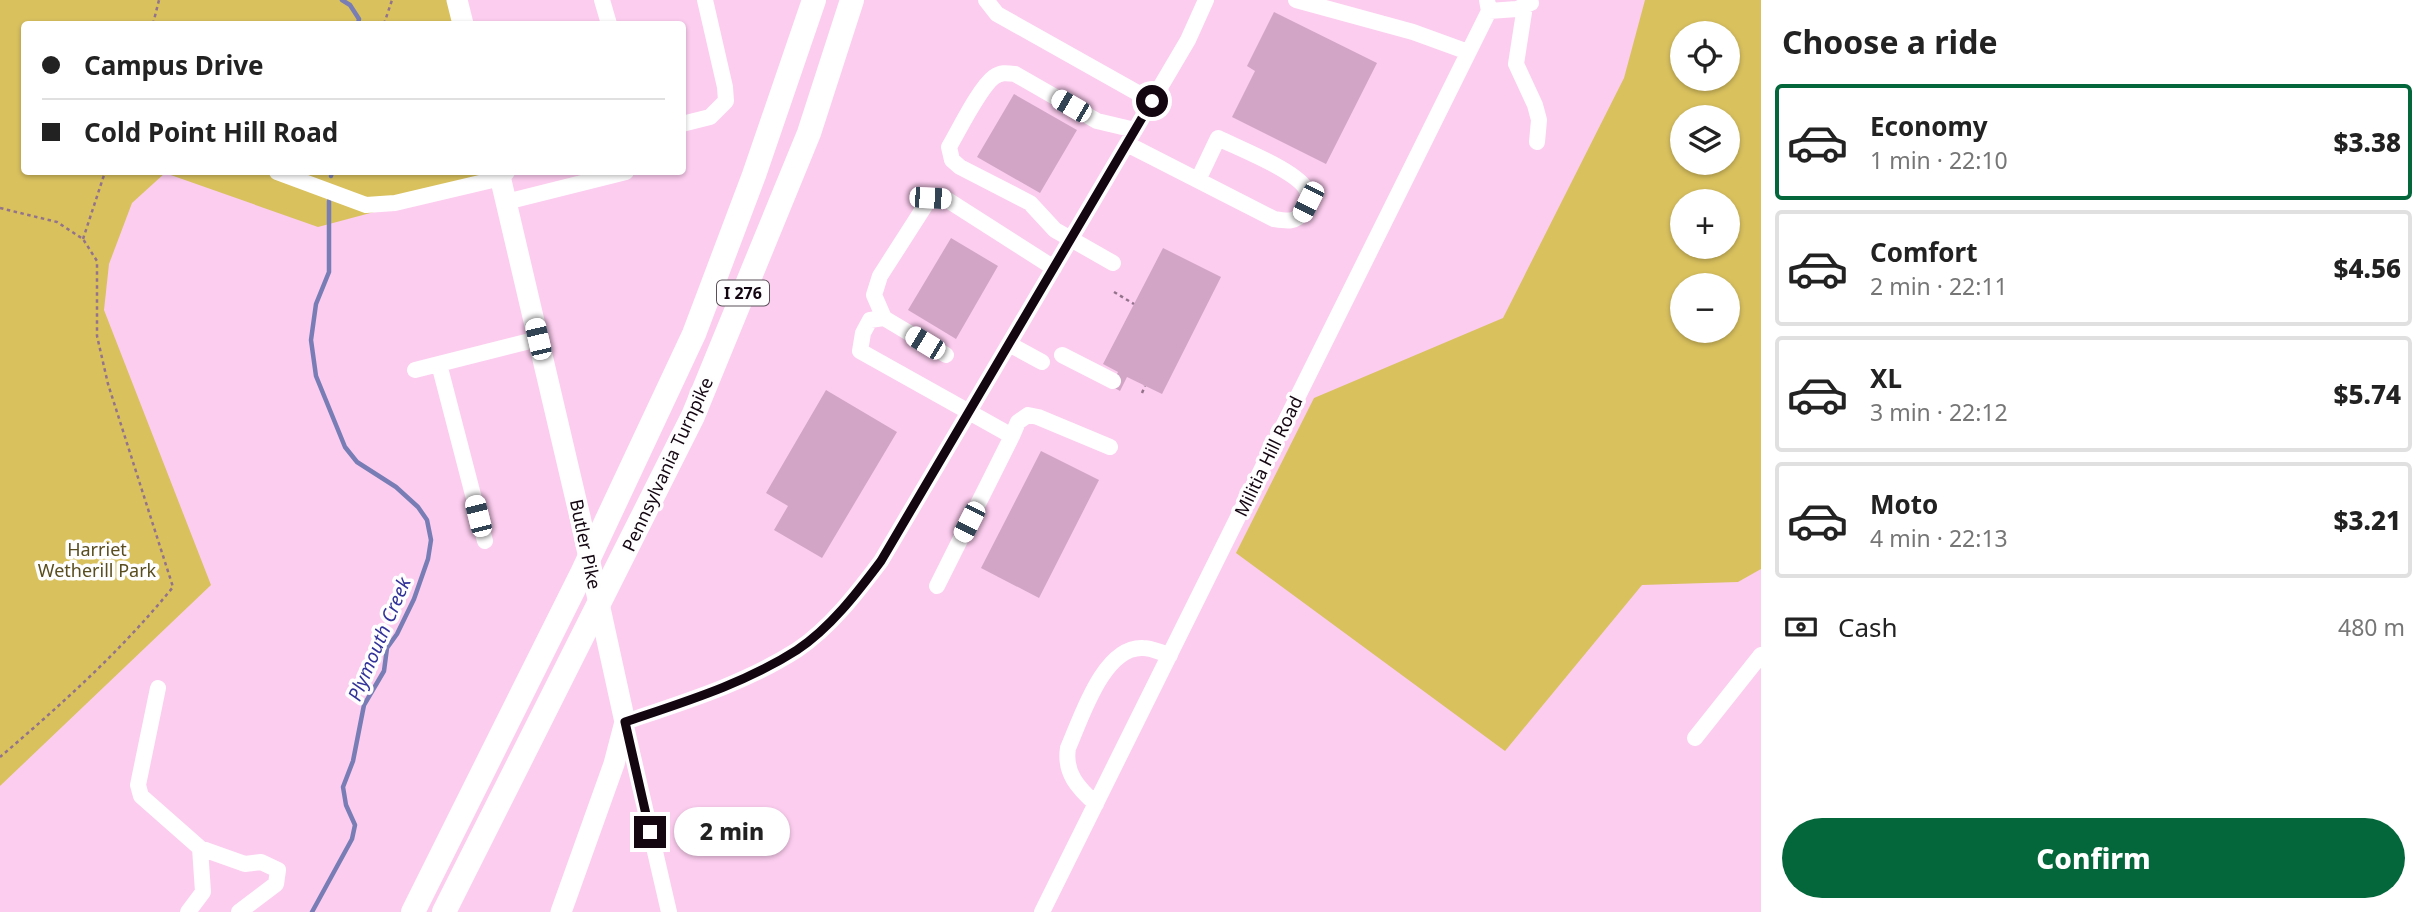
<!DOCTYPE html>
<meta charset="utf-8">
<style>
:root{--surface:#fff;--page:#f6f6f6;--text:#222;--muted:#767676;--line:#e0e0e0;--accent:#04673b}
body{margin:0;font-family:"Noto Sans",sans-serif;background:var(--page);color:var(--text);height:100vh;display:flex;flex-direction:column;font-size:26px;white-space:nowrap}
*{box-sizing:border-box;margin:0}
p{font-size:23px;color:var(--muted)}
.icon{flex:none;width:38px;height:38px;fill:none;stroke:currentColor;stroke-width:2;stroke-linecap:round;stroke-linejoin:round}
.map{position:relative;flex:1;overflow:hidden}
.details{display:flex;flex-direction:column;background:var(--surface);width:665px}
.details>*{flex:none}
.guide{position:absolute;left:21px;top:21px;width:665px;height:154px;border-radius:7px;box-shadow:0 2px 5px #0004;display:grid;align-content:center;height:154px;padding:0 21px;background:var(--surface)}
.buttons{position:absolute;left:1670px;top:21px;display:grid;gap:14px}
.buttons a{display:grid;place-items:center;width:70px;height:70px;border-radius:50%;background:var(--surface);box-shadow:0 2px 5px #0004;font-size:35px}
.end{position:absolute;width:32px;height:32px;margin:-16px;border:9px solid #140611;background:#fff;box-shadow:0 0 0 4px #fff}
.from{border-radius:50%}
.bubble{position:absolute;height:49px;border-radius:24px;background:var(--surface);box-shadow:0 2px 5px #0004;font-size:23px;font-weight:800;line-height:49px;text-align:center}
.car{position:absolute;width:21px;height:42px;margin:-21px -10px;border-radius:9px;box-shadow:0 0 5px 2px #0007;background:linear-gradient(#fff 24%,#345 0 40%,#fff 0 76%,#345 0 86%,#fff 0)}
.guide b{display:flex;align-items:center;gap:24px;height:66px;font-size:26px}
.guide b+b{border-top:2px solid var(--line)}
.guide i{width:18px;height:18px;background:var(--text)}
ul{padding:0;list-style:none}
li{display:flex;align-items:center;gap:21px;height:116px;margin:0 14px 10px;padding:0 7px;border:4px solid var(--line);border-radius:7px}
li div{flex:1}
li b{display:block;font-size:26px}
li em{font-style:normal;font-weight:800}
li.selected{border-color:var(--accent)}
li>.icon{width:63px;height:63px;stroke-width:1.5}
h2{padding:0 21px;font-size:32px;line-height:84px}
.pay{display:flex;align-items:center;gap:18px;height:77px;padding:0 21px;font-size:26px}
.pay p{margin-inline-start:auto}
.primary-button{display:flex;gap:14px;margin-top:auto;padding:14px 21px}
.primary-button a{flex:1;height:80px;border-radius:42px;background:var(--accent);color:#fff;font-size:28px;font-weight:800;line-height:80px;text-align:center}
main{display:flex;flex:1;min-height:0}
.map>svg:first-child{display:block}
</style>
<main>
<div class="map">
<svg width="1761" height="912" viewBox="0 0 1761 912">
<rect width="100%" height="100%" fill="#fccdef"/>
<path fill="#d9c15e" fill-rule="evenodd" d="M 0,0 L 457,0 L 463,24 L 24,24 L 24,172 L 499,172 L 501,178 L 318,227 L 165,173 L 132,203 L 109,264 L 104,310 L 211,585 L 0,786 Z
M 1645,0 L 1761,0 L 1761,569 L 1738,582 L 1642,585 L 1505,751 L 1236,553 L 1314,398 L 1503,318 L 1624,78 ZM 1682,33 L 1727,33 L 1727,79 L 1682,79 ZM 1727,117 L 1727,163 L 1682,163 L 1682,117 ZM 1682,201 L 1727,201 L 1727,247 L 1682,247 ZM 1682,285 L 1727,285 L 1727,331 L 1682,331 Z"/>
<g fill="none" stroke-linecap="round" stroke-linejoin="round">
<path stroke="#787db5" stroke-width="4.5" d="M 342,0 L 350,5 L 359,19 L 358,24
M 331,176 L 332,172
M 312,912 L 352,839 L 355,825 L 346,805 L 343,787 L 353,761 L 364,705 L 384,671 L 387,648 L 397,634 L 414,599 L 428,559 L 431,540 L 427,520 L 418,507 L 396,487 L 357,462 L 345,447 L 316,376 L 311,340 L 316,304 L 329,272 L 329,201"/>
</g>
<path fill="#d2a5c6" d="M 1274,12 L 1377,63 L 1326,164 L 1232,117 L 1255,71 L 1247,66 Z
M 1014,94 L 1077,130 L 1040,193 L 977,157 Z
M 951,238 L 998,266 L 956,339 L 908,310 Z
M 1163,248 L 1221,277 L 1162,394 L 1127,377 L 1120,391 L 1111,386 L 1118,372 L 1103,364 Z
M 826,390 L 897,432 L 822,558 L 774,530 L 788,506 L 766,493 Z
M 1041,451 L 1099,480 L 1039,598 L 981,568 Z"/>
<g fill="none" stroke-linecap="round" stroke-linejoin="round">
<path stroke="#93738b" stroke-width="2.5" stroke-dasharray="3.5 3.5" stroke-linecap="butt" d="M 153,24 L 159,0
M 384,24 L 392,0
M 0,208 L 57,222 L 83,239 L 97,261 L 97,336 L 108,384 L 173,587 C 122,650 62,704 0,757
M 83,239 L 105,172
M 1114,292 L 1134,304
M 1142,393 L 1145,386"/>
<path stroke="#fff" stroke-width="16" d="M 602,0 L 609,24
M 986,0 L 997,14 L 1152,101
M 1296,0 L 1413,32 L 1468,52
M 1525,6 L 1516,64 L 1535,105 L 1539,120 L 1537,142
M 1489,11 L 1517,9 L 1531,3
M 682,124 L 710,117 L 726,101 L 725,87 L 705,0
M 1127,144 L 1274,219 C 1286,221 1296,223 1303,212 C 1306,205 1310,198 1307,191 C 1300,172 1238,148 1218,138 L 1198,180
M 277,172 L 366,205 L 395,203 L 501,178 L 507,172
M 506,202 L 626,172
M 1113,263 L 1055,230 L 1030,203 L 960,167 L 952,160 L 949,147 C 959,130 980,87 994,77 C 1001,72 1007,73 1015,74 L 1097,121 L 1135,130
M 884,318 L 946,355
M 1009,344 L 1042,362
M 1062,355 L 1113,381
M 439,364 L 485,541
M 415,370 L 538,339
M 1012,436 L 1018,422 L 1028,415 L 1038,417 L 1110,447
M 937,586 L 1012,436 L 860,351 L 863,333 L 870,320 L 884,318 L 874,295 L 880,276 L 930,198 L 946,199 L 1054,268
M 158,688 L 138,785 L 141,796 L 200,848 L 203,892 L 188,912
M 1695,738 L 1761,655
M 1096,804 C 1078,788 1064,773 1068,748 C 1081,719 1103,646 1143,648 C 1152,648 1161,653 1170,655
M 200,848 L 245,864 L 261,862 L 278,870 L 276,884 L 239,912
M 669,912 L 625,722 C 684,702 744,684 797,650 C 830,628 857,593 881,561 L 1188,40 L 1206,0
M 1042,912 L 1489,11 L 1487,0"/>
<path stroke="#fff" stroke-width="21" d="M 457,0 L 463,24
M 499,172 L 580,517 L 625,722 L 614,764 L 561,912"/>
<path stroke="#fff" stroke-width="24" d="M 413,912 L 582,573 L 694,334 L 754,175 L 814,0
M 444,912 L 693,416 L 809,133 L 852,0"/>
</g>
<g fill="none" stroke-linecap="round" stroke-linejoin="round">
<path stroke="#140611" stroke-width="9" d="M 650,832 L 625,722 C 684,702 744,684 797,650 C 830,628 857,593 881,561 L 1152,101"/>
</g>
<g text-anchor="middle" dominant-baseline="central" stroke-width="7" stroke-linejoin="round" paint-order="stroke">
<rect fill="#fefefe" stroke="#5a5058" stroke-width="2" x="717" y="280.5" width="52" height="25" rx="5"/>
<g font-size="16" font-weight="bold" fill="#140611">
<text x="743" y="293">I 276</text>
</g>
<g font-size="18" fill="#140611" stroke="#fefefe">
<text transform="translate(1268 456) rotate(-64)">Militia Hill Road</text>
<text transform="translate(667 464) rotate(-65)">Pennsylvania Turnpike</text>
<text transform="translate(586 544) rotate(78)">Butler Pike</text>
</g>
<g font-size="18" fill="#594d20" stroke="#fefefe">
<text x="97" y="549">Harriet<tspan x="97" dy="21">Wetherill Park</tspan></text>
</g>
<g font-size="19" font-style="italic" fill="#32329a" stroke="#fefefe">
<text transform="translate(379 639) rotate(-67)">Plymouth Creek</text>
</g>
</g>
</svg>
<div class="buttons">
<a><svg class="icon" aria-label="locate" viewBox="0 0 24 24"><circle cx="12" cy="12" r="6"/><path d="M12 2v4M12 18v4M2 12h4M18 12h4"/></svg></a>
<a><svg class="icon" aria-label="layers" viewBox="0 0 24 24"><path d="M12 4l9 5-9 5-9-5zM3 14l9 5 9-5"/></svg></a>
<a>+</a>
<a>−</a>
</div>
<i class="end from" style="left:1152px;top:101px"></i>
<i class="end" style="left:650px;top:832px"></i>
<div class="bubble" style="left:674px;top:807px;width:116px">2 min</div>
<i class="car" style="left:1071px;top:106px;rotate:300deg"></i>
<i class="car" style="left:930px;top:198px;rotate:93deg"></i>
<i class="car" style="left:1308px;top:202px;rotate:207deg"></i>
<i class="car" style="left:538px;top:339px;rotate:347deg"></i>
<i class="car" style="left:925px;top:343px;rotate:301deg"></i>
<i class="car" style="left:478px;top:516px;rotate:346deg"></i>
<i class="car" style="left:969px;top:522px;rotate:207deg"></i>
<div class="guide">
<b><i class="from"></i>Campus Drive</b>
<b><i></i>Cold Point Hill Road</b>
</div>
</div>
<section class="details">
<h2>Choose a ride</h2>
<ul>
<li class="selected"><svg class="icon" aria-label="car" viewBox="0 0 24 24"><path d="M5 17H2v-5l4-1 3-4h7l3 4 3 1v5h-3M9 17h6M6 11h13"/><circle cx="7" cy="17" r="2"/><circle cx="17" cy="17" r="2"/></svg><div><b>Economy</b><p>1 min · 22:10</p></div><em>$3.38</em></li>
<li><svg class="icon" aria-label="car" viewBox="0 0 24 24"><path d="M5 17H2v-5l4-1 3-4h7l3 4 3 1v5h-3M9 17h6M6 11h13"/><circle cx="7" cy="17" r="2"/><circle cx="17" cy="17" r="2"/></svg><div><b>Comfort</b><p>2 min · 22:11</p></div><em>$4.56</em></li>
<li><svg class="icon" aria-label="car" viewBox="0 0 24 24"><path d="M5 17H2v-5l4-1 3-4h7l3 4 3 1v5h-3M9 17h6M6 11h13"/><circle cx="7" cy="17" r="2"/><circle cx="17" cy="17" r="2"/></svg><div><b>XL</b><p>3 min · 22:12</p></div><em>$5.74</em></li>
<li><svg class="icon" aria-label="car" viewBox="0 0 24 24"><path d="M5 17H2v-5l4-1 3-4h7l3 4 3 1v5h-3M9 17h6M6 11h13"/><circle cx="7" cy="17" r="2"/><circle cx="17" cy="17" r="2"/></svg><div><b>Moto</b><p>4 min · 22:13</p></div><em>$3.21</em></li>
</ul>
<div class="pay"><svg class="icon" aria-label="cash" viewBox="0 0 24 24"><path d="M3 7h18v10H3z"/><circle cx="12" cy="12" r="2"/></svg>Cash<p>480 m</p></div>
<div class="primary-button"><a>Confirm</a></div>
</section>
</main>
